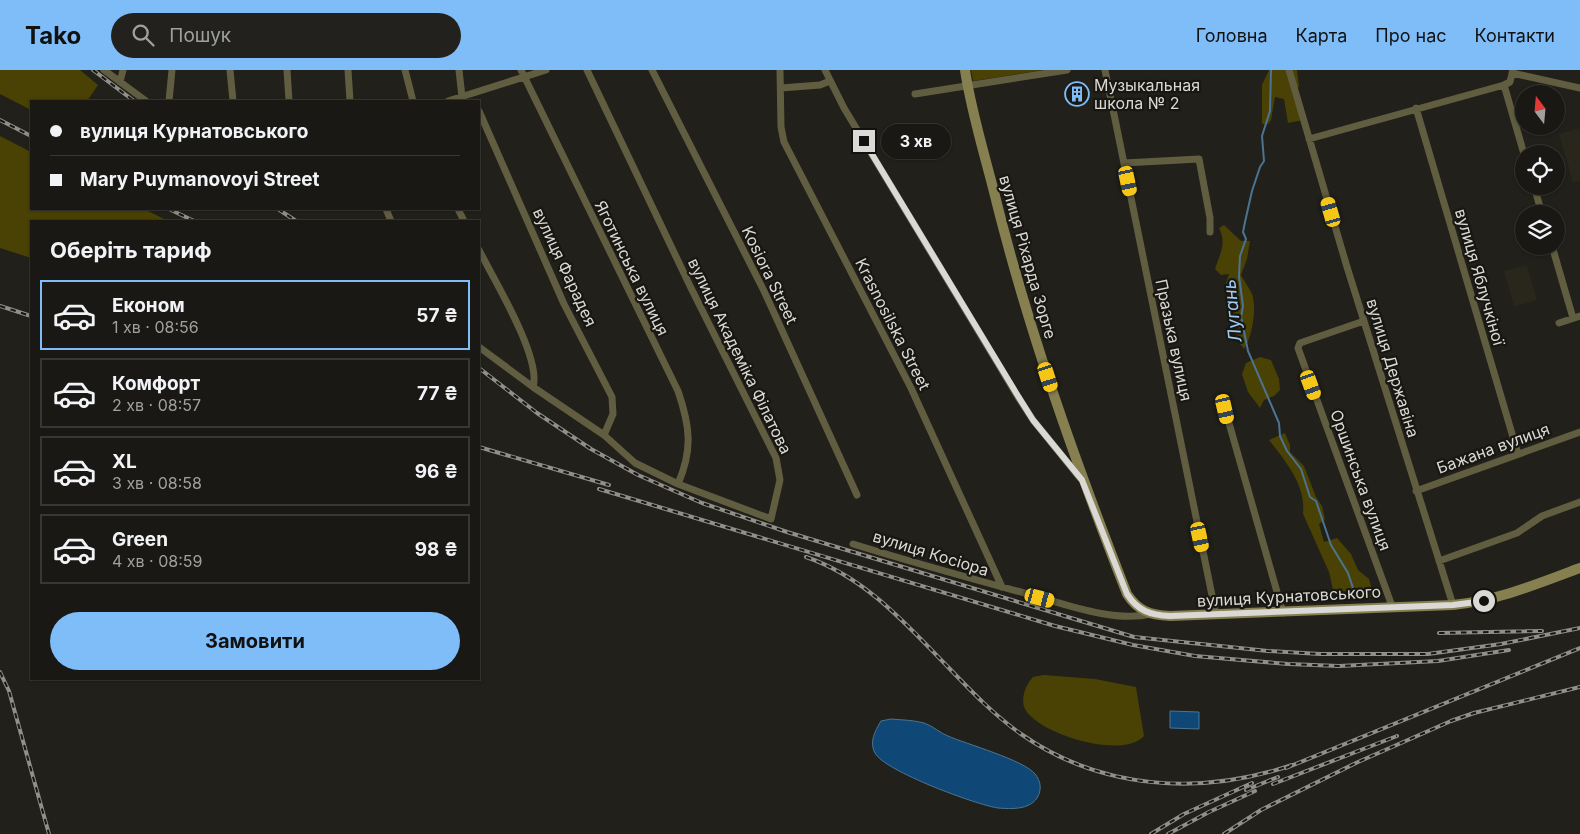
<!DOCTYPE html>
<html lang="uk">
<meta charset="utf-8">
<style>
:root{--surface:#191814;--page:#22211d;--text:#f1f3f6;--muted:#9fa0a0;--line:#373734;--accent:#7fbdf9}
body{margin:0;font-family:Inter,sans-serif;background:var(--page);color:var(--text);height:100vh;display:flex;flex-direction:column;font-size:19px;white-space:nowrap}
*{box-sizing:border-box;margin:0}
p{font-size:16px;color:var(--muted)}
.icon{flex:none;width:28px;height:28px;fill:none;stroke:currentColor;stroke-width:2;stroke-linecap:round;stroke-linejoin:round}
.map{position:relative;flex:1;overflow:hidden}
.sheet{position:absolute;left:30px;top:150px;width:450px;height:460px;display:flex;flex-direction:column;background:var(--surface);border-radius:0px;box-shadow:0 1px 4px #0004,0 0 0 1px var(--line)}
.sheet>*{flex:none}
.hud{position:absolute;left:30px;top:30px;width:450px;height:110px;border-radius:0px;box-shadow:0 1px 4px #0004,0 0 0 1px var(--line);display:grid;align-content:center;height:110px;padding:0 20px;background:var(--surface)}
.needle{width:32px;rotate:344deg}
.buttons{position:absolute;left:1515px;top:15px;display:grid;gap:10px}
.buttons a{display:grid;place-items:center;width:50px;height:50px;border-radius:50%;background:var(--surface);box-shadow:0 1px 4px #0004,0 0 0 1px var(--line);font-size:25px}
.end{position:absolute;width:22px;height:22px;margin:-11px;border:6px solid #dad9d5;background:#111;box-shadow:0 0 0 2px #111}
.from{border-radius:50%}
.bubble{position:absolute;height:35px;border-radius:18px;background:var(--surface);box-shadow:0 1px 4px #0004,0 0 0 1px var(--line);font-size:16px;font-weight:700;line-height:35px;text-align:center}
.car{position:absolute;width:15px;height:30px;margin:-15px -8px;border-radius:6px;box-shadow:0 0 4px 1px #0007;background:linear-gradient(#f5c518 24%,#345 0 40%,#f5c518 0 76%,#345 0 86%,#f5c518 0)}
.hud b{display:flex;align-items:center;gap:18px;height:48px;font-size:19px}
.hud b+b{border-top:1px solid var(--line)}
.hud i{width:12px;height:12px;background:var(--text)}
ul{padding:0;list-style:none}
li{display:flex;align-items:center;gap:15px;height:70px;margin:0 10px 8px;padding:0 10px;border:2px solid var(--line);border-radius:0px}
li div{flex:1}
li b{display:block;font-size:19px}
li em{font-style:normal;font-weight:700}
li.active{border-color:var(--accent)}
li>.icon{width:45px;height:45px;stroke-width:1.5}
h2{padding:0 20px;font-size:22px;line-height:60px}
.cta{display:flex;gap:10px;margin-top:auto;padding:10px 20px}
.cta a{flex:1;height:58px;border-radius:30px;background:var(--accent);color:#111;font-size:20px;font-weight:700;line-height:58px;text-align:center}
header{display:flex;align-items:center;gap:30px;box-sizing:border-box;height:70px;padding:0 25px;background:var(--accent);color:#111}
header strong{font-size:24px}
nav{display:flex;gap:28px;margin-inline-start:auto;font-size:18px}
.search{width:350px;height:45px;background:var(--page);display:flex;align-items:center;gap:12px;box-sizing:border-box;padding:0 18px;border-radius:28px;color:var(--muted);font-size:19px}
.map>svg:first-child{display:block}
</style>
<header>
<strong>Tako</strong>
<div class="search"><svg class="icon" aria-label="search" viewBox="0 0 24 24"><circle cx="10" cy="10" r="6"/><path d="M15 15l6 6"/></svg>Пошук</div>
<nav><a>Головна</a><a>Карта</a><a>Про нас</a><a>Контакти</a></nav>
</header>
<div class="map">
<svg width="1580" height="764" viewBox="0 0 1580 764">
<rect width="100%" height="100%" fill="#21201a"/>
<path fill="#29271b" d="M 1580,58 L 1580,111 L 1573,113 L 1559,64 Z
M 1527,195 L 1537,230 L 1514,237 L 1504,201 Z"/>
<path fill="#4a4105" d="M 0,0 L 80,0 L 98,15 L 87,31 L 31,31 L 31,40 L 0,24 Z
M 971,0 L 1043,0 L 973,11 Z
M 1269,0 L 1297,0 L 1299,16 L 1296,20 L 1303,50 L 1288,53 L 1284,29 L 1275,27 L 1271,50 L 1268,54 L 1262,54 L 1262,15 Z
M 0,66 L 31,82 L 31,139 L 144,139 L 168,151 L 31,151 L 31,188 L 0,178 Z
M 1224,155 L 1241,171 L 1250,171 L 1247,189 L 1241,205 C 1244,211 1248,216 1251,222 C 1258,235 1252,268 1244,279 L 1237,270 L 1231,245 L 1237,240 L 1233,223 L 1227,219 L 1226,213 L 1229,204 L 1221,205 L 1215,199 C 1220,183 1227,174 1219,158 Z
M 1260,287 L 1271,290 L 1279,309 L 1280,320 L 1274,326 L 1264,330 L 1260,338 L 1248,322 L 1242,304 L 1246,293 Z
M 1285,363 L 1290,375 L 1290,382 L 1304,396 L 1316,427 L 1322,436 L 1325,449 L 1319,454 L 1324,472 L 1337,468 L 1351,484 L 1358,500 L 1369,509 L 1374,527 L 1335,528 L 1329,502 L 1303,444 C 1306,414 1285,391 1269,370 Z
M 1044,605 L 1095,609 L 1136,617 L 1144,666 C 1123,690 1038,664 1025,639 C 1020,629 1026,614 1033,607 Z"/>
<path fill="#0f4876" stroke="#4c7492" d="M 1170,641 L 1199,642 L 1199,659 L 1170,658 Z
M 891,649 C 902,650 913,650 924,653 C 933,656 940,663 948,666 C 966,674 1024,690 1035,704 C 1041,711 1042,720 1037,728 C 1029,740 1011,739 998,738 C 977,735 884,701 875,683 C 869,672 875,661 881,651 Z"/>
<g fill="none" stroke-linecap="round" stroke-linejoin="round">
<path stroke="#4c7492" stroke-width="2" d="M 1271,0 L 1270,41 L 1262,66 L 1264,91 L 1260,97 L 1252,121 L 1245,152 L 1243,162 L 1246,169 L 1240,186 L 1239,206 L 1243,236 L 1241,247 L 1248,281 L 1279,353 L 1280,366 L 1287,381 L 1301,399 L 1310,427 L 1316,431 L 1331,475 L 1348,503 L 1354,521"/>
<path stroke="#615d40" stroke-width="7" d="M 104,0 L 146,31
M 230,0 L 233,31
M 287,0 L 289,31
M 348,0 L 350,31
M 405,0 L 413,31
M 459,0 L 462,27
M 521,0 L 678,321 C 690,356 693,379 678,414
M 652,0 L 764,221 L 857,425
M 780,0 L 781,57 L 784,72 L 911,318 L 1002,517
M 825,0 L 844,38 L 1018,327 L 1033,350 L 1080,408
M 1105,0 L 1216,545
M 1289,0 L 1347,197 L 1453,535
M 1512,3 L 1580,18
M 120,12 L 123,0
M 1504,15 L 1524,84
M 781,18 L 820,15 L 830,11
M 915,24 L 1067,0
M 169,31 L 172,0
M 448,31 L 546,0
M 1416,38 L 1518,384
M 479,41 L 564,234 L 612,327 L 613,344 L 604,365
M 1309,69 L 1504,15 L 1510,12 L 1513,0
M 1124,93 L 1199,89 L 1210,148 L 1210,162
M 1534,116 L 1542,144
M 386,139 L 391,151
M 458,139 L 464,151
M 1552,176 L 1573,248
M 479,180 C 493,208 542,288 533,317
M 1364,251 L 1300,273 L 1298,278 L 1392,536
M 1559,253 L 1580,246
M 479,277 L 533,317 L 604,365 L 635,393 L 678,414 L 771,449 L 780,410 L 776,388 L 691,218 L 587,0
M 1225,339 L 1283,543
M 1416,421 L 1580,362
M 853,474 C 911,492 969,508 1028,524 C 1065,534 1114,553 1151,544
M 1439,491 L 1517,463 L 1542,446 L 1580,432"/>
<path stroke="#867f50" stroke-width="10" d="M 965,0 C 971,40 983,79 993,118 C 1027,257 1075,391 1127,524 C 1138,541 1150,545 1170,546 L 1453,535 C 1499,530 1537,514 1580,498"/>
<g stroke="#908f8a" stroke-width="4">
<path id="rail" d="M 93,0 L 134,31
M 0,50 L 31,66
M 169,139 L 194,151
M 278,139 L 296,151
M 0,236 L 31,246
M 479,298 L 537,343 L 591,379 L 638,405 L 702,433 L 787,462 L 1134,567 L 1268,581 L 1320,584 L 1428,584 L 1501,574 L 1580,558
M 479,377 L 609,415
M 599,419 L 1055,556 L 1133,575 L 1195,586 L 1288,594 L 1339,596 L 1438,591 L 1509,580
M 806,487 C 865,507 906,554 948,597 C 971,621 994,645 1021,664 C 1101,720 1201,726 1292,695
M 1439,563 L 1542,561
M 0,602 L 9,621 L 49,764
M 1286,698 L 1580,578
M 1273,714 L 1397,666
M 1246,720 L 1278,707
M 1151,764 L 1184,744 L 1252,713
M 1168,764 L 1209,742 L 1255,721
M 1224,764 L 1261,740 L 1358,692 L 1451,651 L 1474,643 L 1580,617"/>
</g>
<use href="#rail" stroke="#181711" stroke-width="2" stroke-dasharray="5.5" stroke-linecap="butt"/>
</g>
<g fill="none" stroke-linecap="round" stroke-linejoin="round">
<path stroke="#dad9d5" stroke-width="6" d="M 864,71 L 1018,326 L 1033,350 L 1082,410 L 1127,524 C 1138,541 1150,545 1170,546 L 1453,535 L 1484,531"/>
</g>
<defs>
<g id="building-ring" transform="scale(1.25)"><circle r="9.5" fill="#181711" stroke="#7fbdf9" stroke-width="1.5"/><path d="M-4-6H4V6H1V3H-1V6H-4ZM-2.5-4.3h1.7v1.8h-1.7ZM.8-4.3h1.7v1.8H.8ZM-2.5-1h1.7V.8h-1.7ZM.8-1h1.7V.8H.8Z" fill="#7fbdf9"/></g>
</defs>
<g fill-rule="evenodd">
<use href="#building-ring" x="1077" y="24"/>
</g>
<g text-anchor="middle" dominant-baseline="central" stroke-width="4.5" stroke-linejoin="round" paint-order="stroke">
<g font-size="16" fill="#dad9d5" stroke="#181711" text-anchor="start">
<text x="1094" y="15">Музыкальная<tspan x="1094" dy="18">школа № 2</tspan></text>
</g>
<g font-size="16" fill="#dad9d5" stroke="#181711">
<text transform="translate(1028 187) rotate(74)">вулиця Ріхарда Зорге</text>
<text transform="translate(565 197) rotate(65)">вулиця Фарадея</text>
<text transform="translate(632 198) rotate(64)">Яготинська вулиця</text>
<text transform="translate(770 205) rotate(64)">Kosiora Street</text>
<text transform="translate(1480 207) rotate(74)">вулиця Яблучкіної</text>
<text transform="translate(893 254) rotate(63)">Krasnosilska Street</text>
<text transform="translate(1174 270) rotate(78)">Празька вулиця</text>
<text transform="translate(740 286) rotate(64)">вулиця Академіка Філатова</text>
<text transform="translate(1393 298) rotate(73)">вулиця Державіна</text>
<text transform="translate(1493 378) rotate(-20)">Бажана вулиця</text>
<text transform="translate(1361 410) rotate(70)">Оршинська вулиця</text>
<text transform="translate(931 483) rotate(17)">вулиця Косіора</text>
<text transform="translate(1289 526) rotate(-3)">вулиця Курнатовського</text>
</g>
<g font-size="18" font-style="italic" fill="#9fcbf5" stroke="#181711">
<text transform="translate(1232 241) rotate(-96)">Лугань</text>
</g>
</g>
</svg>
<div class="buttons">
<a><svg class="needle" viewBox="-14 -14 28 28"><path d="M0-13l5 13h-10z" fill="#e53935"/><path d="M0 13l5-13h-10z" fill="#9fa0a0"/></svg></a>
<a><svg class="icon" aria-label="locate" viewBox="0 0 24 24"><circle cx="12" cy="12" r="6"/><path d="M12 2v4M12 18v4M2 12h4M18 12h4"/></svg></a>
<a><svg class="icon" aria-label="layers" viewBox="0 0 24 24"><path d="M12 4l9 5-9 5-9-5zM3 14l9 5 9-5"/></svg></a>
</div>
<i class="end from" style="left:1484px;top:531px"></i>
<i class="end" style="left:864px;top:71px"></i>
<div class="bubble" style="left:881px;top:54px;width:70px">3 хв</div>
<i class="car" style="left:1128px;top:111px;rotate:168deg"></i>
<i class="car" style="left:1331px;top:142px;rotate:344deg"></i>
<i class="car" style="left:1048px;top:307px;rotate:162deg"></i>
<i class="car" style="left:1311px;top:315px;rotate:160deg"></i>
<i class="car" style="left:1225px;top:339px;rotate:167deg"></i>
<i class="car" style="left:1200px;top:467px;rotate:168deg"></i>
<i class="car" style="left:1040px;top:528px;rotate:105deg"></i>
<div class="hud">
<b><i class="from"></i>вулиця Курнатовського</b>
<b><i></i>Mary Puymanovoyi Street</b>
</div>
<section class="sheet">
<h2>Оберіть тариф</h2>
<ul>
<li class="active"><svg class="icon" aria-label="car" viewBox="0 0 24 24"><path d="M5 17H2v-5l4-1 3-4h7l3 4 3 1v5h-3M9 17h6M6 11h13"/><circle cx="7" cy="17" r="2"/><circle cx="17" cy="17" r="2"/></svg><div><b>Економ</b><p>1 хв · 08:56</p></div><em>57 ₴</em></li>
<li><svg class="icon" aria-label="car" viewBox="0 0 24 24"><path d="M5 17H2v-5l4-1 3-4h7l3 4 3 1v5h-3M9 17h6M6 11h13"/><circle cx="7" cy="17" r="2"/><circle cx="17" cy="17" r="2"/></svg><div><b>Комфорт</b><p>2 хв · 08:57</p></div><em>77 ₴</em></li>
<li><svg class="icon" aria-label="car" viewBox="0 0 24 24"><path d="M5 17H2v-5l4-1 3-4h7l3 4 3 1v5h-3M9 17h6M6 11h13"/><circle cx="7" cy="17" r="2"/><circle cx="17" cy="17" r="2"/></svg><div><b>XL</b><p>3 хв · 08:58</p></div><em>96 ₴</em></li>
<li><svg class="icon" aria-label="car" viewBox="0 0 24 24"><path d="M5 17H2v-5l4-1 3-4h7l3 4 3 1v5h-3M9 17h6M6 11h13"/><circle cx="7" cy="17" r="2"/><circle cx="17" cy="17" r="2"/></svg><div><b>Green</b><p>4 хв · 08:59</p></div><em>98 ₴</em></li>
</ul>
<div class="cta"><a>Замовити</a></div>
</section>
</div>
